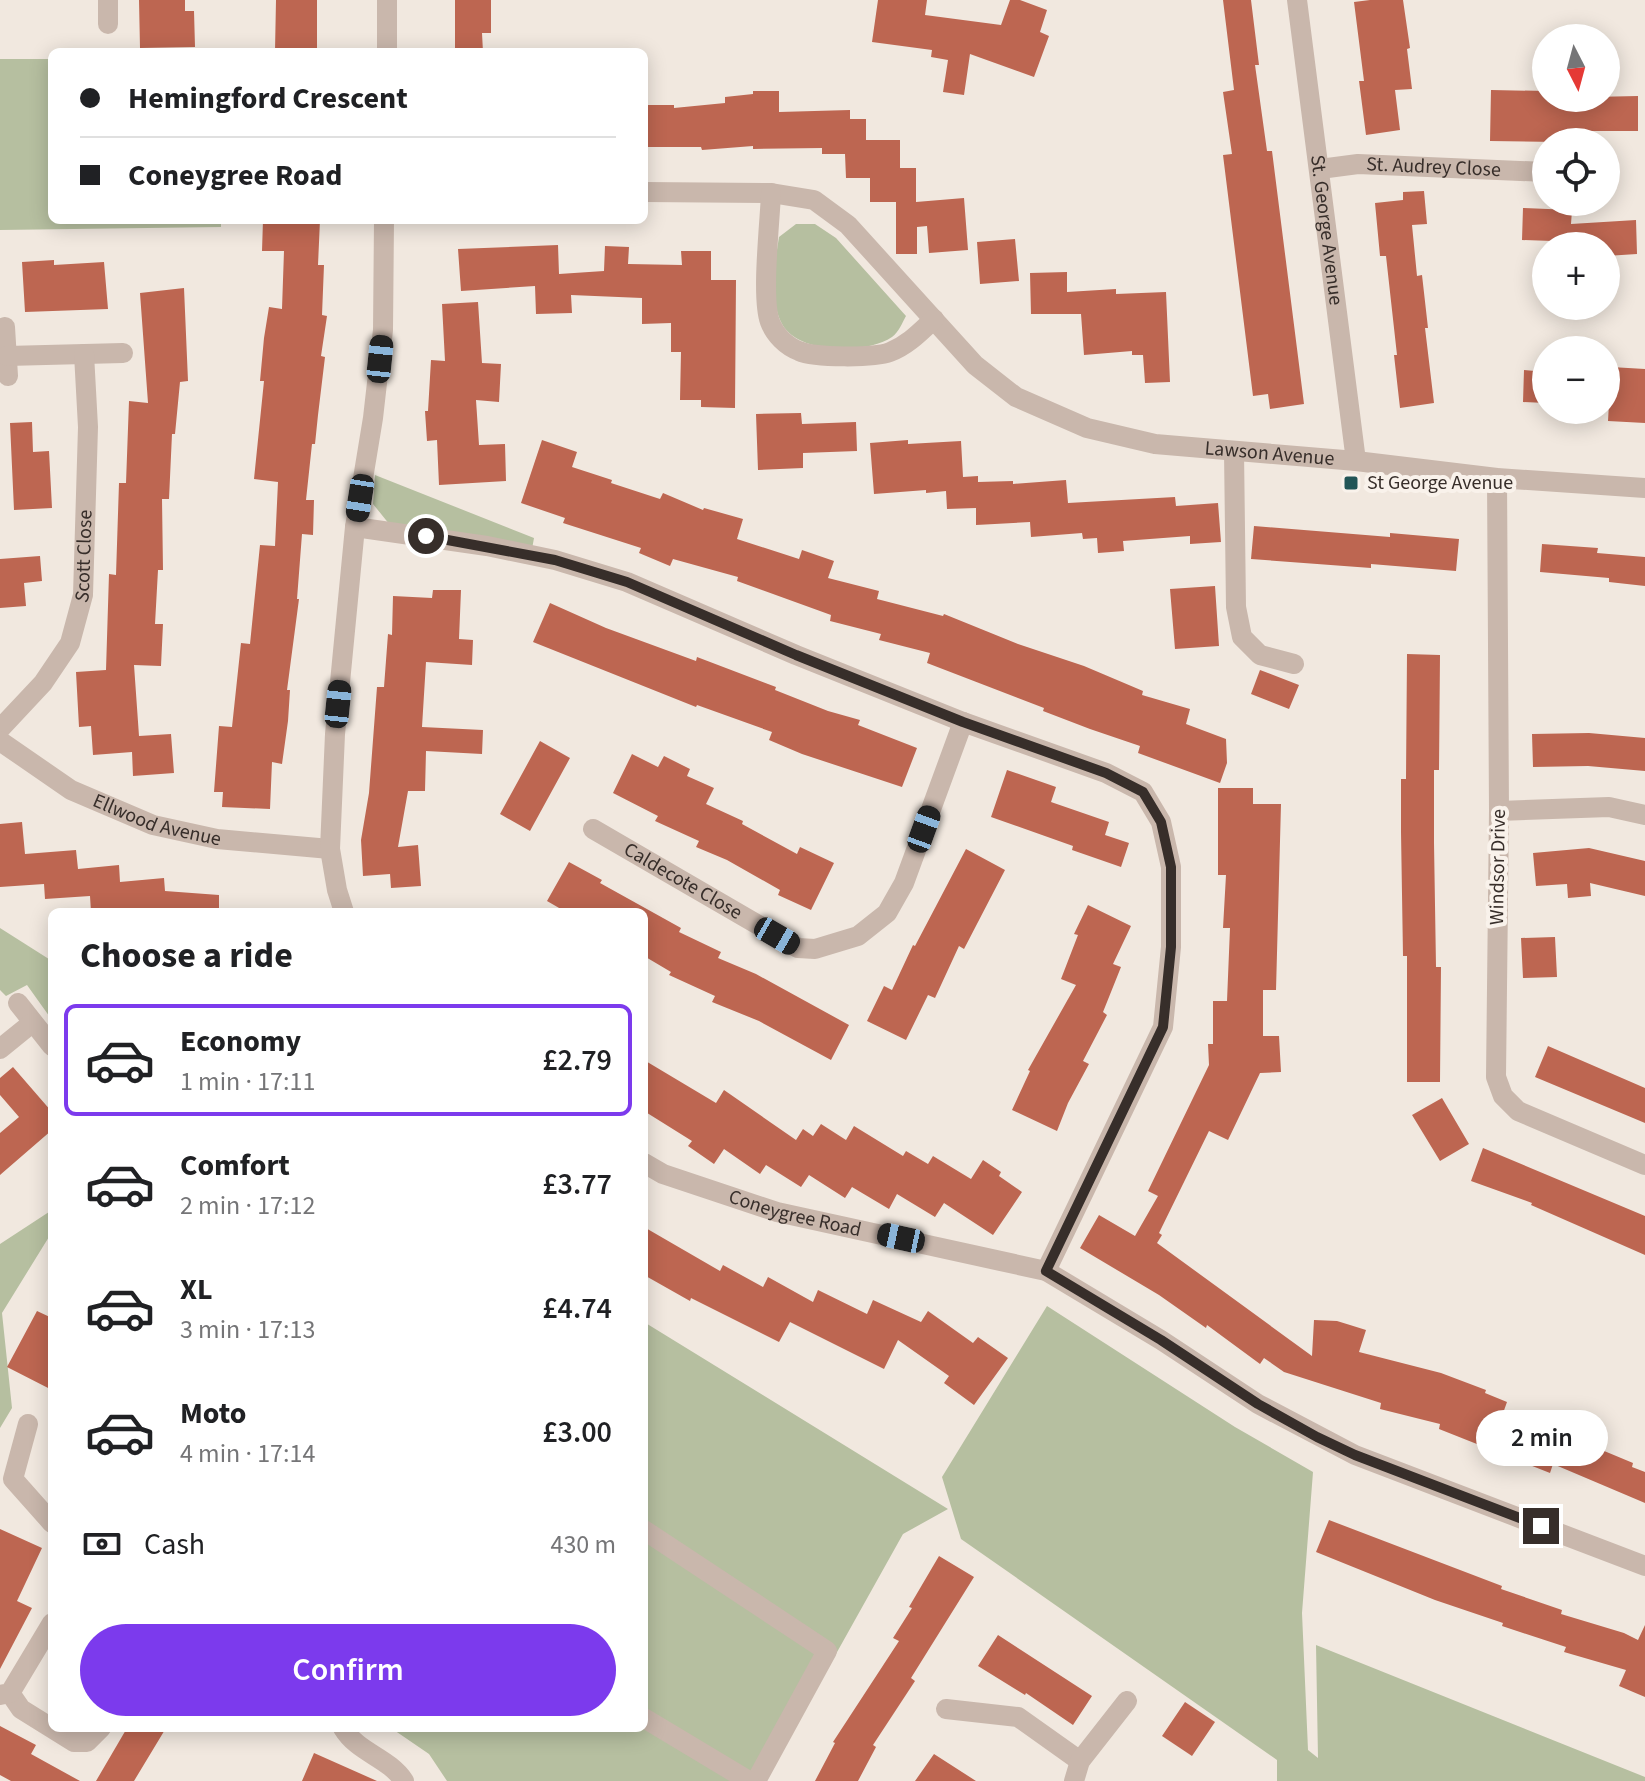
<!DOCTYPE html>
<meta charset="utf-8">
<style>
:root{--surface:#fff;--page:#f2f2f2;--text:#202124;--muted:#757577;--line:#e0e0e0;--accent:#7c3aed}
body{margin:0;font-family:"Source Sans 3",sans-serif;background:var(--page);color:var(--text);height:100vh;display:flex;flex-direction:column;font-size:30px;white-space:nowrap}
*{box-sizing:border-box;margin:0}
p{font-size:26px;color:var(--muted)}
.icon{flex:none;width:44px;height:44px;fill:none;stroke:currentColor;stroke-width:2;stroke-linecap:round;stroke-linejoin:round}
.map{position:relative;flex:1;overflow:hidden}
.details{position:absolute;left:48px;top:908px;width:600px;height:824px;display:flex;flex-direction:column;background:var(--surface);border-radius:12px;box-shadow:0 4px 20px #0003}
.details>*{flex:none}
.guide{position:absolute;left:48px;top:48px;width:600px;height:176px;border-radius:12px;box-shadow:0 4px 20px #0003;display:grid;align-content:center;height:176px;padding:0 32px;background:var(--surface)}
.needle{width:52px;rotate:174deg}
.buttons{position:absolute;left:1532px;top:24px;display:grid;gap:16px}
.buttons a{display:grid;place-items:center;width:88px;height:88px;border-radius:50%;background:var(--surface);box-shadow:0 4px 20px #0003;font-size:40px}
.end{position:absolute;width:36px;height:36px;margin:-18px;border:10px solid #372e2a;background:#fff;box-shadow:0 0 0 4px #fff}
.from{border-radius:50%}
.bubble{position:absolute;height:56px;border-radius:28px;background:var(--surface);box-shadow:0 4px 20px #0003;font-size:26px;font-weight:600;line-height:56px;text-align:center}
.car{position:absolute;width:24px;height:48px;margin:-24px -12px;border-radius:10px;box-shadow:0 0 6px 2px #0007;background:linear-gradient(#222 24%,#8ab4d8 0 40%,#222 0 76%,#8ab4d8 0 86%,#222 0)}
.guide b{display:flex;align-items:center;gap:28px;height:76px;font-size:30px}
.guide b+b{border-top:2px solid var(--line)}
.guide i{width:20px;height:20px;background:var(--text)}
ul{padding:0;list-style:none}
li{display:flex;align-items:center;gap:24px;height:112px;margin:0 16px 12px;padding:0 16px;border:4px solid transparent;border-radius:12px}
li div{flex:1}
li b{display:block;font-size:30px}
li em{font-style:normal;font-weight:600}
li.active{border-color:var(--accent)}
li>.icon{width:72px;height:72px;stroke-width:1.5}
h2{padding:0 32px;font-size:36px;line-height:96px}
.pay{display:flex;align-items:center;gap:20px;height:88px;padding:0 32px;font-size:30px}
.pay p{margin-inline-start:auto}
.primary-button{display:flex;gap:16px;margin-top:auto;padding:16px 32px}
.primary-button a{flex:1;height:92px;border-radius:48px;background:var(--accent);color:#fff;font-size:32px;font-weight:600;line-height:92px;text-align:center}
.map>svg:first-child{display:block}
</style>
<div class="map">
<svg width="1645" height="1781" viewBox="0 0 1645 1781">
<rect width="100%" height="100%" fill="#f1e8df"/>
<path fill="#b6bfa0" d="M 0,59 L 52,59 L 52,220 L 221,220 L 221,227 L 0,230 Z
M 796,224 L 815,224 L 836,238 L 906,316 C 902,323 899,332 892,337 C 867,354 799,355 782,324 C 769,300 775,262 779,237 Z
M 375,475 L 534,538 L 532,549 L 390,525 L 373,504 Z
M 0,928 L 52,961 L 52,1020 L 27,985 L 6,996 L 0,990 Z
M 52,1210 L 52,1232 L 2,1313 L 12,1408 L 0,1428 L 0,1244 Z
M 1047,1306 L 1235,1427 L 1313,1472 L 1302,1613 L 1308,1750 L 1318,1758 L 1316,1645 L 1645,1777 L 1645,1781 L 1277,1781 L 1277,1760 L 961,1539 L 942,1477 Z
M 644,1322 L 948,1509 L 903,1534 L 765,1781 L 447,1781 L 429,1754 L 391,1728 L 644,1728 Z"/>
<path fill="#bd6651" d="M 139,0 L 185,0 L 185,11 L 194,11 L 195,47 L 140,48 Z
M 276,0 L 317,0 L 317,51 L 275,51 Z
M 455,0 L 491,0 L 491,33 L 482,33 L 483,52 L 455,52 Z
M 878,0 L 927,0 L 925,15 L 1001,25 L 1010,0 L 1020,0 L 1047,10 L 1040,32 L 1049,36 L 1034,77 L 970,54 L 964,95 L 943,92 L 948,60 L 931,57 L 932,50 L 872,42 Z
M 1223,0 L 1251,0 L 1259,65 L 1255,65 L 1267,151 L 1272,151 L 1304,404 L 1270,409 L 1268,394 L 1253,396 L 1223,155 L 1232,154 L 1223,92 L 1234,90 Z
M 1370,0 L 1403,0 L 1410,48 L 1407,49 L 1412,89 L 1395,90 L 1400,130 L 1366,135 L 1359,81 L 1364,81 L 1354,2 Z
M 1491,90 L 1546,91 L 1546,98 L 1638,96 L 1638,131 L 1559,131 L 1559,142 L 1490,141 Z
M 753,91 L 779,91 L 779,112 L 850,110 L 850,119 L 866,119 L 866,140 L 900,140 L 900,168 L 916,168 L 916,202 L 964,198 L 968,250 L 929,253 L 927,226 L 917,227 L 917,254 L 896,254 L 896,202 L 870,202 L 870,178 L 846,178 L 845,154 L 822,154 L 822,148 L 753,149 L 753,146 L 702,150 L 701,147 L 646,147 L 646,105 L 674,105 L 674,108 L 725,103 L 725,97 L 753,94 Z
M 1424,191 L 1427,224 L 1412,225 L 1417,276 L 1422,275 L 1428,328 L 1425,328 L 1434,403 L 1400,408 L 1394,355 L 1397,355 L 1386,256 L 1380,256 L 1375,203 L 1403,200 L 1403,192 Z
M 1523,208 L 1572,210 L 1571,224 L 1636,220 L 1637,254 L 1606,256 L 1606,246 L 1553,246 L 1553,241 L 1522,240 Z
M 263,220 L 320,220 L 318,265 L 324,265 L 322,315 L 327,316 L 321,356 L 325,357 L 318,415 L 315,444 L 312,444 L 306,500 L 314,500 L 313,535 L 302,534 L 297,599 L 299,599 L 287,690 L 290,690 L 288,721 L 282,764 L 272,762 L 270,809 L 222,807 L 223,792 L 214,792 L 219,726 L 232,727 L 241,643 L 250,644 L 260,545 L 275,546 L 278,482 L 254,479 L 264,381 L 260,381 L 264,338 L 269,307 L 282,309 L 284,251 L 262,251 Z
M 1015,239 L 1019,281 L 980,284 L 977,242 Z
M 558,245 L 559,274 L 604,271 L 605,246 L 629,247 L 628,264 L 682,265 L 681,251 L 711,251 L 711,280 L 736,280 L 735,408 L 701,407 L 701,400 L 680,400 L 681,352 L 671,352 L 671,323 L 642,324 L 642,298 L 571,295 L 572,313 L 536,314 L 535,286 L 461,291 L 458,249 Z
M 54,260 L 54,265 L 104,262 L 108,309 L 25,312 L 22,262 Z
M 1067,272 L 1067,292 L 1116,289 L 1116,294 L 1166,292 L 1170,382 L 1145,383 L 1143,355 L 1132,355 L 1132,351 L 1084,355 L 1081,314 L 1031,314 L 1030,273 Z
M 184,288 L 188,381 L 180,382 L 175,434 L 172,434 L 169,499 L 162,499 L 163,570 L 158,570 L 155,624 L 163,624 L 161,666 L 134,665 L 139,736 L 171,734 L 174,773 L 133,776 L 132,752 L 93,755 L 91,726 L 79,727 L 76,672 L 106,670 L 109,574 L 116,575 L 119,483 L 126,483 L 129,401 L 148,403 L 140,293 Z
M 478,302 L 482,363 L 501,364 L 499,402 L 476,400 L 479,445 L 505,444 L 506,481 L 439,485 L 437,440 L 427,441 L 425,411 L 428,411 L 431,360 L 445,361 L 442,304 Z
M 1611,367 L 1645,369 L 1645,423 L 1608,421 Z
M 1524,370 L 1546,372 L 1546,403 L 1523,402 Z
M 801,413 L 802,424 L 856,422 L 857,451 L 803,453 L 803,468 L 758,470 L 756,414 Z
M 32,422 L 33,452 L 49,451 L 52,508 L 14,510 L 10,423 Z
M 542,440 L 577,452 L 572,467 L 612,480 L 611,483 L 660,499 L 663,493 L 703,510 L 704,508 L 743,519 L 737,539 L 799,559 L 802,550 L 834,561 L 828,578 L 879,591 L 877,599 L 943,616 L 944,614 L 1018,644 L 1084,666 L 1143,691 L 1142,695 L 1190,709 L 1186,724 L 1226,739 L 1227,763 L 1220,783 L 1138,753 L 1140,746 L 1090,729 L 1043,711 L 1044,708 L 927,663 L 930,653 L 879,640 L 881,634 L 830,621 L 831,615 L 737,581 L 738,577 L 673,559 L 670,566 L 639,553 L 641,548 L 563,523 L 565,518 L 521,503 Z
M 908,440 L 908,444 L 961,441 L 963,477 L 978,476 L 978,482 L 1013,481 L 1013,484 L 1066,480 L 1068,503 L 1175,497 L 1176,506 L 1218,503 L 1221,542 L 1190,544 L 1190,536 L 1123,541 L 1124,551 L 1098,553 L 1097,538 L 1083,539 L 1082,533 L 1031,537 L 1030,522 L 976,525 L 976,508 L 947,509 L 946,491 L 926,493 L 926,490 L 874,494 L 870,443 Z
M 1254,526 L 1390,537 L 1390,533 L 1459,539 L 1456,571 L 1371,564 L 1371,568 L 1251,559 Z
M 1542,544 L 1598,548 L 1597,553 L 1645,557 L 1645,586 L 1609,582 L 1609,578 L 1540,572 Z
M 40,556 L 42,581 L 24,583 L 26,606 L 0,608 L 0,559 Z
M 1215,586 L 1219,646 L 1175,649 L 1170,589 Z
M 433,590 L 461,590 L 459,639 L 473,640 L 472,665 L 426,662 L 422,727 L 483,730 L 482,754 L 426,751 L 425,791 L 408,791 L 398,847 L 418,845 L 421,886 L 391,888 L 390,874 L 363,876 L 361,840 L 369,793 L 377,687 L 384,687 L 388,634 L 392,635 L 393,596 L 432,598 Z
M 550,603 L 606,628 L 696,661 L 697,657 L 776,687 L 775,690 L 828,711 L 860,720 L 858,725 L 917,748 L 902,787 L 802,754 L 769,740 L 772,732 L 697,705 L 696,707 L 533,642 Z
M 1407,654 L 1440,655 L 1439,770 L 1434,770 L 1434,843 L 1436,967 L 1441,967 L 1440,1082 L 1407,1082 L 1407,956 L 1403,956 L 1401,832 L 1401,779 L 1406,779 Z
M 1260,670 L 1299,685 L 1289,709 L 1251,694 Z
M 1589,733 L 1645,738 L 1645,771 L 1588,766 L 1533,767 L 1532,734 Z
M 540,741 L 570,758 L 530,831 L 500,814 Z
M 632,754 L 658,767 L 664,756 L 690,769 L 687,776 L 714,788 L 706,804 L 743,821 L 742,824 L 797,854 L 800,847 L 834,863 L 811,910 L 778,895 L 780,890 L 727,860 L 696,847 L 699,841 L 655,821 L 658,816 L 613,793 Z
M 1007,770 L 1056,787 L 1051,802 L 1109,822 L 1105,835 L 1129,843 L 1121,867 L 1072,850 L 1073,846 L 991,817 Z
M 1218,788 L 1253,788 L 1253,804 L 1281,804 L 1276,990 L 1263,990 L 1263,1036 L 1279,1036 L 1281,1072 L 1260,1073 L 1228,1140 L 1209,1131 L 1159,1233 L 1162,1235 L 1157,1243 L 1312,1356 L 1314,1320 L 1337,1321 L 1350,1325 L 1366,1330 L 1359,1352 L 1441,1373 L 1486,1390 L 1485,1393 L 1507,1402 L 1502,1416 L 1583,1449 L 1585,1443 L 1633,1463 L 1632,1467 L 1645,1472 L 1645,1503 L 1553,1464 L 1550,1473 L 1439,1429 L 1440,1424 L 1380,1409 L 1381,1403 L 1284,1372 L 1264,1358 L 1260,1364 L 1207,1325 L 1206,1328 L 1159,1295 L 1080,1248 L 1099,1215 L 1135,1236 L 1158,1196 L 1148,1191 L 1209,1065 L 1208,1044 L 1213,1044 L 1213,1001 L 1227,1001 L 1230,928 L 1223,928 L 1226,875 L 1218,875 Z
M 22,822 L 25,854 L 76,850 L 78,869 L 119,865 L 120,882 L 164,878 L 165,891 L 219,895 L 219,912 L 91,912 L 90,896 L 45,899 L 44,884 L 0,887 L 0,824 Z
M 1589,848 L 1645,861 L 1645,896 L 1590,883 L 1591,896 L 1568,898 L 1567,884 L 1536,886 L 1533,853 Z
M 966,849 L 1005,870 L 964,949 L 959,946 L 935,998 L 928,995 L 906,1040 L 867,1021 L 884,986 L 892,990 L 913,945 L 915,946 Z
M 569,862 L 602,880 L 600,883 L 681,928 L 679,932 L 721,952 L 718,958 L 756,974 L 849,1025 L 831,1060 L 759,1021 L 712,1002 L 715,996 L 669,975 L 671,972 L 644,956 L 644,912 L 566,912 L 547,901 Z
M 1088,905 L 1131,926 L 1113,964 L 1121,967 L 1103,1012 L 1107,1015 L 1083,1061 L 1089,1064 L 1068,1103 L 1057,1131 L 1012,1110 L 1030,1071 L 1028,1070 L 1076,985 L 1061,979 L 1078,935 L 1074,934 Z
M 1555,937 L 1557,977 L 1523,978 L 1521,938 Z
M 1548,1046 L 1645,1088 L 1645,1123 L 1535,1077 Z
M 644,1060 L 716,1103 L 724,1090 L 796,1140 L 803,1129 L 813,1136 L 821,1124 L 846,1140 L 854,1126 L 903,1156 L 906,1151 L 928,1164 L 933,1156 L 971,1179 L 983,1160 L 1001,1172 L 999,1176 L 1022,1192 L 993,1235 L 944,1203 L 935,1217 L 897,1194 L 889,1209 L 852,1187 L 845,1198 L 809,1175 L 801,1187 L 766,1165 L 760,1174 L 724,1149 L 714,1164 L 688,1146 L 692,1141 L 644,1111 Z
M 13,1067 L 52,1112 L 52,1130 L 0,1175 L 0,1133 L 19,1117 L 0,1095 L 0,1078 Z
M 1442,1098 L 1469,1144 L 1440,1161 L 1412,1115 Z
M 1483,1148 L 1645,1216 L 1645,1255 L 1531,1205 L 1532,1203 L 1471,1181 Z
M 644,1227 L 720,1271 L 723,1265 L 763,1287 L 768,1277 L 813,1302 L 818,1290 L 867,1314 L 873,1300 L 921,1322 L 928,1311 L 973,1343 L 978,1337 L 1008,1358 L 974,1405 L 944,1383 L 949,1376 L 898,1340 L 884,1369 L 790,1322 L 779,1342 L 691,1298 L 690,1301 L 644,1275 Z
M 37,1311 L 52,1318 L 52,1390 L 7,1367 Z
M 1329,1520 L 1502,1586 L 1501,1589 L 1562,1610 L 1561,1614 L 1624,1633 L 1638,1640 L 1645,1625 L 1645,1697 L 1619,1686 L 1626,1670 L 1564,1652 L 1566,1647 L 1502,1626 L 1503,1623 L 1435,1600 L 1316,1552 Z
M 0,1529 L 42,1548 L 17,1601 L 32,1608 L 0,1669 Z
M 939,1556 L 974,1577 L 911,1678 L 915,1681 L 873,1745 L 876,1747 L 858,1781 L 815,1781 L 835,1743 L 833,1742 L 899,1641 L 893,1638 L 912,1608 L 909,1607 Z
M 998,1635 L 1092,1696 L 1073,1725 L 1026,1693 L 1025,1695 L 978,1666 Z
M 1185,1702 L 1215,1722 L 1192,1756 L 1162,1736 Z
M 0,1726 L 36,1745 L 31,1754 L 80,1781 L 11,1781 L 0,1775 Z
M 127,1728 L 166,1728 L 134,1781 L 96,1781 Z
M 314,1753 L 377,1781 L 302,1781 Z
M 934,1754 L 976,1781 L 915,1781 Z"/>
<g fill="none" stroke-linecap="round" stroke-linejoin="round">
<g stroke="#c9b7ac" stroke-width="20">
<path d="M 108,0 L 108,24"/>
<path id="s1" d="M 1297,0 L 1356,461"/>
<path d="M 387,52 L 387,0"/>
<path id="s2" d="M 1320,169 L 1358,164 L 1546,172"/>
<path id="s3" d="M 644,192 L 771,193 L 814,200 L 848,225 L 975,365 L 1016,397 L 1087,428 L 1155,444 L 1356,461 L 1497,478 L 1645,488"/>
<path d="M 771,193 C 770,222 761,298 770,322 C 775,335 786,346 799,351 C 815,358 874,358 890,352 C 908,345 920,332 934,319"/>
<path d="M 5,327 L 8,376"/>
<path d="M 7,356 L 123,353"/>
<path d="M 1234,451 L 1236,607 L 1242,637 L 1260,655 L 1294,664"/>
<path d="M 1497,478 L 1499,811 L 1496,1077 L 1503,1096 L 1518,1111 L 1645,1165"/>
<path d="M 355,527 L 487,546 L 555,560 L 627,582 L 796,655 L 963,722 L 1106,773 L 1143,792 L 1161,822 L 1171,867 L 1171,947 L 1163,1027 L 1046,1271"/>
<path id="s4" d="M 0,729 L 43,683 L 70,643 L 83,595 L 88,427 L 84,354"/>
<path id="s5" d="M 0,741 L 71,790 L 153,825 L 217,839 L 330,849"/>
<path d="M 1499,811 L 1609,807 L 1645,815"/>
<path id="s6" d="M 593,829 L 798,948 L 815,949 L 858,936 L 887,913 L 904,883 L 963,722"/>
<path d="M 344,912 L 337,890 L 330,849 L 335,734 L 355,527 L 373,418 L 383,330 L 384,220"/>
<path d="M 18,1003 L 52,1046"/>
<path d="M 0,1049 L 32,1023"/>
<path id="s7" d="M 644,1163 L 663,1174 L 777,1212 L 1046,1271 L 1161,1340 L 1258,1404 L 1355,1455 L 1645,1566"/>
<path d="M 28,1424 L 13,1479 L 52,1523"/>
<path d="M 644,1530 L 827,1651 L 756,1781"/>
<path d="M 10,1693 L 21,1709 L 74,1742 L 87,1742 L 101,1728"/>
<path d="M 0,1695 L 10,1693 L 52,1623"/>
<path d="M 946,1709 L 1018,1717 L 1080,1761"/>
<path d="M 644,1718 L 749,1781"/>
<path d="M 343,1728 C 358,1753 388,1757 404,1781"/>
<path d="M 1074,1781 L 1080,1761 L 1127,1701"/>
</g>
</g>
<g fill="none" stroke-linecap="round" stroke-linejoin="round">
<path stroke="#372e2a" stroke-width="10" d="M 426,536 L 555,560 L 627,582 L 796,655 L 963,722 L 1106,773 L 1143,792 L 1161,822 L 1171,867 L 1171,947 L 1163,1027 L 1046,1271 L 1161,1340 L 1258,1404 L 1317,1437 L 1355,1455 L 1541,1526"/>
</g>
<rect fill="#225556" stroke="#f9f2eb" stroke-width="3" x="1343" y="475" width="16" height="16" rx="4"/>
<g text-anchor="middle" dominant-baseline="central" stroke-width="8" stroke-linejoin="round" paint-order="stroke">
<g font-size="20" fill="#372e2a" stroke="#f9f2eb">
<text stroke="none"><textPath href="#s2" startOffset="114">St. Audrey Close</textPath></text>
<text stroke="none"><textPath href="#s1" startOffset="232">St. George Avenue</textPath></text>
<text stroke="none"><textPath href="#s3" startOffset="716">Lawson Avenue</textPath></text>
<text stroke="none"><textPath href="#s4" startOffset="200">Scott Close</textPath></text>
<text stroke="none"><textPath href="#s5" startOffset="178">Ellwood Avenue</textPath></text>
<text transform="translate(1498 867) rotate(-89)">Windsor Drive</text>
<text stroke="none"><textPath href="#s6" startOffset="104">Caldecote Close</textPath></text>
<text stroke="none"><textPath href="#s7" startOffset="160">Coneygree Road</textPath></text>
</g>
<g font-size="20" fill="#372e2a" stroke="#f9f2eb" text-anchor="start">
<text x="1367" y="483">St George Avenue</text>
</g>
</g>
</svg>
<div class="buttons">
<a><svg class="needle" viewBox="-14 -14 28 28"><path d="M0-13l5 13h-10z" fill="#e53935"/><path d="M0 13l5-13h-10z" fill="#757577"/></svg></a>
<a><svg class="icon" aria-label="locate" viewBox="0 0 24 24"><circle cx="12" cy="12" r="6"/><path d="M12 2v4M12 18v4M2 12h4M18 12h4"/></svg></a>
<a>+</a>
<a>−</a>
</div>
<i class="end from" style="left:426px;top:536px"></i>
<i class="end" style="left:1541px;top:1526px"></i>
<div class="bubble" style="left:1476px;top:1410px;width:132px">2 min</div>
<i class="car" style="left:380px;top:359px;rotate:6deg"></i>
<i class="car" style="left:360px;top:498px;rotate:189deg"></i>
<i class="car" style="left:338px;top:704px;rotate:6deg"></i>
<i class="car" style="left:924px;top:829px;rotate:20deg"></i>
<i class="car" style="left:777px;top:936px;rotate:120deg"></i>
<i class="car" style="left:901px;top:1238px;rotate:282deg"></i>
<div class="guide">
<b><i class="from"></i>Hemingford Crescent</b>
<b><i></i>Coneygree Road</b>
</div>
<section class="details">
<h2>Choose a ride</h2>
<ul>
<li class="active"><svg class="icon" aria-label="car" viewBox="0 0 24 24"><path d="M5 17H2v-5l4-1 3-4h7l3 4 3 1v5h-3M9 17h6M6 11h13"/><circle cx="7" cy="17" r="2"/><circle cx="17" cy="17" r="2"/></svg><div><b>Economy</b><p>1 min · 17:11</p></div><em>£2.79</em></li>
<li><svg class="icon" aria-label="car" viewBox="0 0 24 24"><path d="M5 17H2v-5l4-1 3-4h7l3 4 3 1v5h-3M9 17h6M6 11h13"/><circle cx="7" cy="17" r="2"/><circle cx="17" cy="17" r="2"/></svg><div><b>Comfort</b><p>2 min · 17:12</p></div><em>£3.77</em></li>
<li><svg class="icon" aria-label="car" viewBox="0 0 24 24"><path d="M5 17H2v-5l4-1 3-4h7l3 4 3 1v5h-3M9 17h6M6 11h13"/><circle cx="7" cy="17" r="2"/><circle cx="17" cy="17" r="2"/></svg><div><b>XL</b><p>3 min · 17:13</p></div><em>£4.74</em></li>
<li><svg class="icon" aria-label="car" viewBox="0 0 24 24"><path d="M5 17H2v-5l4-1 3-4h7l3 4 3 1v5h-3M9 17h6M6 11h13"/><circle cx="7" cy="17" r="2"/><circle cx="17" cy="17" r="2"/></svg><div><b>Moto</b><p>4 min · 17:14</p></div><em>£3.00</em></li>
</ul>
<div class="pay"><svg class="icon" aria-label="cash" viewBox="0 0 24 24"><path d="M3 7h18v10H3z"/><circle cx="12" cy="12" r="2"/></svg>Cash<p>430 m</p></div>
<div class="primary-button"><a>Confirm</a></div>
</section>
</div>
